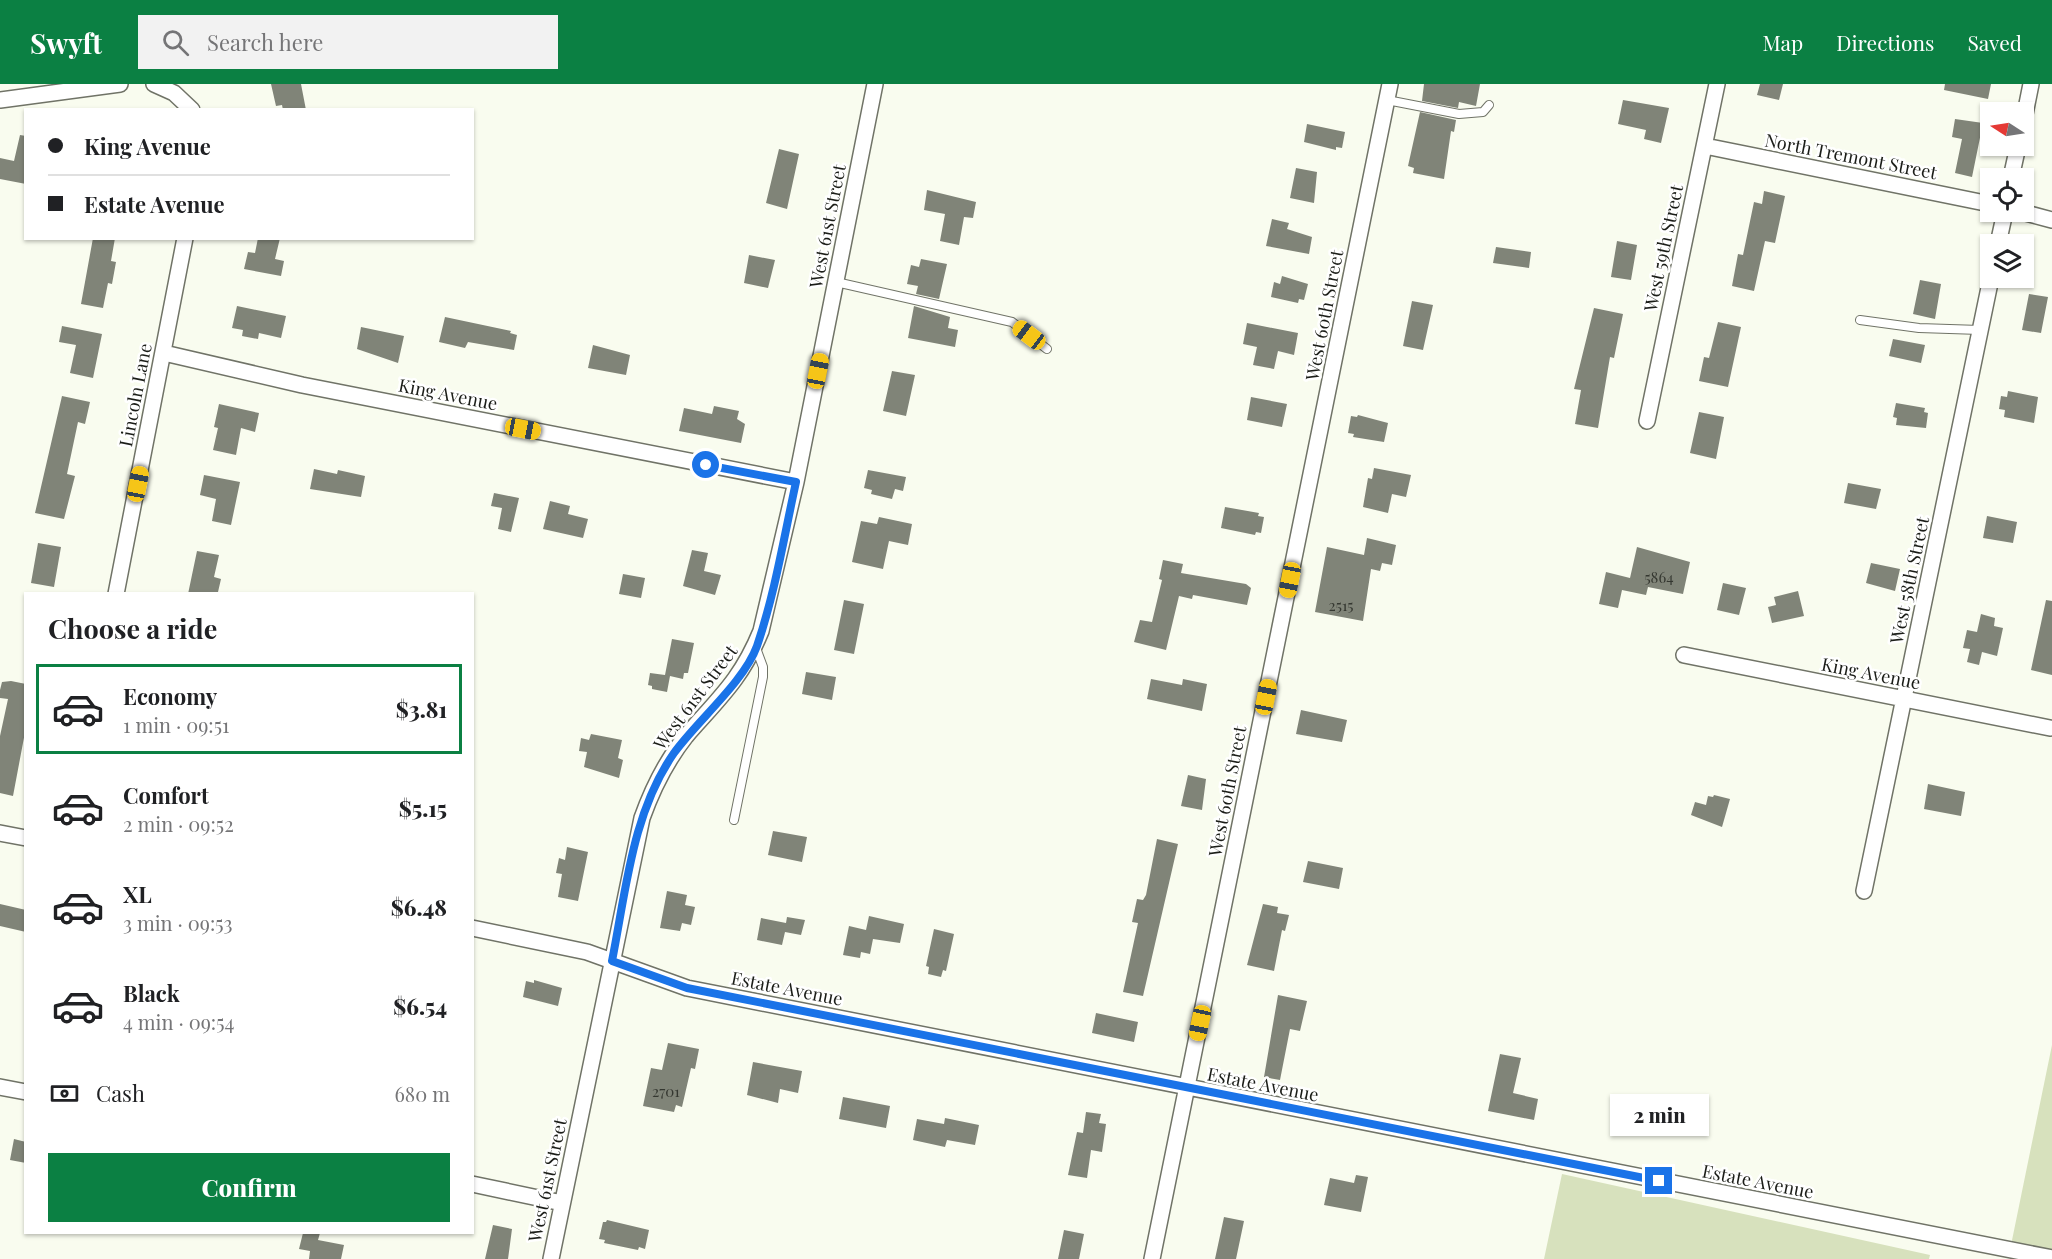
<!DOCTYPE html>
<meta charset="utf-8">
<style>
:root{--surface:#fff;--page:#f2f2f2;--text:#202124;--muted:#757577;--line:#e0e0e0;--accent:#0b8043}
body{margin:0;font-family:"Playfair Display",serif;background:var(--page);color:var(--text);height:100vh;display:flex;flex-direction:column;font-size:22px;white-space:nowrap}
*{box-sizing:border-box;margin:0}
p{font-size:20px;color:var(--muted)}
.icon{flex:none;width:33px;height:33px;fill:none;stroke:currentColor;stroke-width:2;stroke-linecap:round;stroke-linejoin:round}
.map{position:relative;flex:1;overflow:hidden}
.details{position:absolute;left:24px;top:508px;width:450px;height:642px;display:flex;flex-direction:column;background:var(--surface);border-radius:0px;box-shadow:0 2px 4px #0004}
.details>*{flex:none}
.guide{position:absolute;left:24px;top:24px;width:450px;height:132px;border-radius:0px;box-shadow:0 2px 4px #0004;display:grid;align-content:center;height:132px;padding:0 24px;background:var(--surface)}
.needle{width:39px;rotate:282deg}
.buttons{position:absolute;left:1980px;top:18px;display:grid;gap:12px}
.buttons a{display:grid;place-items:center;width:54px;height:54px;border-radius:0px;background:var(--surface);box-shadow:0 2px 4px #0004;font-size:30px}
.end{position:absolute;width:27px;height:27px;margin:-14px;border:8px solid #1a73e8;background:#fff;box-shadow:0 0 0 3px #fff}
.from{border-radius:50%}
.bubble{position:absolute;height:42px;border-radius:0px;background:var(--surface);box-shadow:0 2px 4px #0004;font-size:20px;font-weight:800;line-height:42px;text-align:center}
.car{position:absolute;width:18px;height:36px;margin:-18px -9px;border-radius:8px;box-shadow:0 0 4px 2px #0007;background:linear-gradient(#f5c518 24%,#345 0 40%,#f5c518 0 76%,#345 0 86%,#f5c518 0)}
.guide b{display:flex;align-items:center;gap:21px;height:57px;font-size:22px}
.guide b+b{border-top:2px solid var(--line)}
.guide i{width:15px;height:15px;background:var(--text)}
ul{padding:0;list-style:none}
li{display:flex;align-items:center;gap:18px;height:90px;margin:0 12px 9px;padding:0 12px;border:3px solid transparent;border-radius:0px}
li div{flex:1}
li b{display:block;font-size:22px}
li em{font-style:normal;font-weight:800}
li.selected{border-color:var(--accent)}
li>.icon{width:54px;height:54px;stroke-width:1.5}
h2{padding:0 24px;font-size:27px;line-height:72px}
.pay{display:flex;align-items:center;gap:15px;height:66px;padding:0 24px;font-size:22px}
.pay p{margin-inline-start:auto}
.cta{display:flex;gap:12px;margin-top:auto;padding:12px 24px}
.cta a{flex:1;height:69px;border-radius:0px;background:var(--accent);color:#fff;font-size:24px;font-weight:800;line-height:69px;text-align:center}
header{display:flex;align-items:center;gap:36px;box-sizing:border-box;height:84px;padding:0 30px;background:var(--accent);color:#fff}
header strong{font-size:28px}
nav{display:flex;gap:33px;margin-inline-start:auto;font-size:21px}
.search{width:420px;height:54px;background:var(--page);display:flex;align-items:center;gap:15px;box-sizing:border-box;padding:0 21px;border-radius:0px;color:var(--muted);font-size:22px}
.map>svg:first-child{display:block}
</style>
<header>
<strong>Swyft</strong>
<div class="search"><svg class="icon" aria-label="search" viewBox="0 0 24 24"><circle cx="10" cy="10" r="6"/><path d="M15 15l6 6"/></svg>Search here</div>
<nav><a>Map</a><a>Directions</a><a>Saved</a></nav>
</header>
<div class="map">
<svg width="2052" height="1175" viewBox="0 0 2052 1175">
<rect width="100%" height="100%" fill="#f9fcef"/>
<path fill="#d7e1bd" d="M 2052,961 L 2052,1175 L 2010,1166 Z
M 1562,1090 L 1930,1171 L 1929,1175 L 1544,1175 Z"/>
<path fill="#808478" d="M 271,0 L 301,0 L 306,26 L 283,26 L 282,21 L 276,22 Z
M 1424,0 L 1480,0 L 1476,22 L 1459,18 L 1458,24 L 1422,17 Z
M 1760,0 L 1783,0 L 1779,16 L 1757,11 Z
M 1945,0 L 1991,0 L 1988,15 L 1944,6 Z
M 1623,16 L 1669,24 L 1661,59 L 1644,55 L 1646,46 L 1618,40 Z
M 1420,28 L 1456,36 L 1454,48 L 1451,47 L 1444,95 L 1413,89 L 1414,84 L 1408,82 Z
M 1955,35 L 1983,39 L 1972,93 L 1955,89 L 1962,55 L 1952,53 Z
M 1307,40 L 1345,48 L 1342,64 L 1336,63 L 1336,66 L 1304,58 Z
M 20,51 L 26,52 L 26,100 L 0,95 L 0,74 L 14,77 Z
M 779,65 L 799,70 L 787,125 L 766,119 Z
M 1296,84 L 1317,88 L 1314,119 L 1290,114 Z
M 927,106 L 976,118 L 973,134 L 964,133 L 959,161 L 940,157 L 945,130 L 924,126 Z
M 1764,107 L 1785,112 L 1775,159 L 1765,157 L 1754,207 L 1732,202 L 1738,170 L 1743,171 L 1754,118 L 1762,120 Z
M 1272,135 L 1289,139 L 1287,145 L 1312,153 L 1309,170 L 1266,162 Z
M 93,154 L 115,154 L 111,177 L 116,178 L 112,200 L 108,199 L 103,224 L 81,220 Z
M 258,154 L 280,154 L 275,175 L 284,177 L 281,192 L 244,185 L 248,168 L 255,169 Z
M 1617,157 L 1637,161 L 1631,196 L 1611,193 Z
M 1496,163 L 1531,168 L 1529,184 L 1493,179 Z
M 749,171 L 775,176 L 768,204 L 744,199 Z
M 921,175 L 947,180 L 939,215 L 916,210 L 918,202 L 907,200 L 911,181 L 919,183 Z
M 1282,192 L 1308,200 L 1304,216 L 1299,215 L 1298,219 L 1271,213 L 1274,198 L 1280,200 Z
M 1920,196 L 1941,200 L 1935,235 L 1913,230 Z
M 2029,210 L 2048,213 L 2041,249 L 2022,246 Z
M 1412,217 L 1433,221 L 1423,266 L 1403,262 Z
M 237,222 L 286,232 L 281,254 L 259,249 L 258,255 L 242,252 L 243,246 L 232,244 Z
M 914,222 L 950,233 L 948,244 L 958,246 L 955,263 L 908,254 Z
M 1594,224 L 1623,230 L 1614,274 L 1610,273 L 1598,344 L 1575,340 L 1581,306 L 1574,305 Z
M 445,233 L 511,247 L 510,249 L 517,251 L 514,266 L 468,258 L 465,264 L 439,258 Z
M 1718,238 L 1741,243 L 1728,303 L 1699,297 L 1704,273 L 1709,274 Z
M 1247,239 L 1298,249 L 1294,271 L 1278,267 L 1274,285 L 1253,281 L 1257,263 L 1243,260 Z
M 62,242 L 102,250 L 93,294 L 70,289 L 76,261 L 59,258 Z
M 361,243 L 404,252 L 398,279 L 357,265 Z
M 1893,255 L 1925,261 L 1921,279 L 1889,272 Z
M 593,261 L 630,271 L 626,291 L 588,284 Z
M 892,287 L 915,291 L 906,332 L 883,327 Z
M 2008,307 L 2038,313 L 2034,339 L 2004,333 L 2005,326 L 1999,325 L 2001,312 L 2007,313 Z
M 62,312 L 90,318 L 85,340 L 78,338 L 67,390 L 75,392 L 64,435 L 35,429 Z
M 1251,313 L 1287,320 L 1282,343 L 1247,336 Z
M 1896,319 L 1925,324 L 1924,328 L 1928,329 L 1926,344 L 1896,341 L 1897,334 L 1893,333 Z
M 219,320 L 259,329 L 255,348 L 241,344 L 236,371 L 213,366 L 218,344 L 214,343 Z
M 714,322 L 739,327 L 737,335 L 745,340 L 741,359 L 679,347 L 684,324 L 712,330 Z
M 1699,328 L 1724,333 L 1716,375 L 1690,369 Z
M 1358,331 L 1388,339 L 1384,358 L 1353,353 L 1354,350 L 1348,349 L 1351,332 L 1357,333 Z
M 1374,384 L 1411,391 L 1406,413 L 1392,410 L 1388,429 L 1363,423 L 1368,394 L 1372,395 Z
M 314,385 L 337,390 L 338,386 L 365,392 L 361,413 L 310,405 Z
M 868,386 L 906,393 L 903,407 L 895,405 L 892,415 L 871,410 L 872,406 L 864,404 Z
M 204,391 L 240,398 L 231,441 L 212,437 L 216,415 L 200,411 Z
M 1848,399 L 1881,405 L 1876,425 L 1844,419 Z
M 494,409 L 519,414 L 511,448 L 498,445 L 502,424 L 491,422 Z
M 550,417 L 570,422 L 568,430 L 588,435 L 583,454 L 543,445 Z
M 1225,423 L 1259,429 L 1258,432 L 1264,433 L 1261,449 L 1256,448 L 1255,451 L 1221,444 Z
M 1987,432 L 2017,438 L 2013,459 L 1983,454 Z
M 879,433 L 912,440 L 908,461 L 889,457 L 883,485 L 852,478 L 861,437 L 877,440 Z
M 1367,454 L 1396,461 L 1392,481 L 1382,479 L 1380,487 L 1371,485 L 1363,537 L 1315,528 L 1327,463 L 1364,471 Z
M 38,459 L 61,463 L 54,503 L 31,499 Z
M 1637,463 L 1690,478 L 1683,510 L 1648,503 L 1646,511 L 1622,506 L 1618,524 L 1599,520 L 1606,488 L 1630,494 Z
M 692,466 L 708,469 L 704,487 L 721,491 L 715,511 L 683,502 Z
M 197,467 L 219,471 L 214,493 L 221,495 L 218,508 L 188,510 Z
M 1163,476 L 1183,480 L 1181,489 L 1246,500 L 1251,504 L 1247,521 L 1193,511 L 1192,515 L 1179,512 L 1166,566 L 1134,558 L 1140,536 L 1152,538 L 1162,496 L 1159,495 Z
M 1871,479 L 1900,485 L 1895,507 L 1866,499 Z
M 623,490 L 645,494 L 641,514 L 619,510 Z
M 1723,499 L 1746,504 L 1739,531 L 1717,526 Z
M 1798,507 L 1804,532 L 1772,539 L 1768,523 L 1776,521 L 1774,513 Z
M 844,516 L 864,520 L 854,570 L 834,566 Z
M 2046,516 L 2052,517 L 2052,591 L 2031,586 Z
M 1981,530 L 1995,534 L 1994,542 L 2003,544 L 1997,572 L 1982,568 L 1979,581 L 1967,578 L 1970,565 L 1963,564 L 1967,546 L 1977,548 Z
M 672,555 L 694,559 L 688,589 L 684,589 L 683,595 L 670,592 L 667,608 L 652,605 L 652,602 L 648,601 L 650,589 L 665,591 Z
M 806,588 L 836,593 L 832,616 L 802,610 Z
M 1151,595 L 1182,601 L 1183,595 L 1207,600 L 1202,627 L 1147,615 Z
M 11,597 L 26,600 L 26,643 L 13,712 L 0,709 L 0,652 L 8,615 L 0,614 L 0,606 L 2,598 Z
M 1301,626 L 1347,636 L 1342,658 L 1296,650 Z
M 591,650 L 622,656 L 618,674 L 623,676 L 619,694 L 584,683 L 587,668 L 579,667 L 581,654 L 589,656 Z
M 1188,691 L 1206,695 L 1202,726 L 1181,722 Z
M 1928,700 L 1965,708 L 1961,732 L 1924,725 Z
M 1714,711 L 1730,715 L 1722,743 L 1691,731 L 1695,718 L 1706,721 L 1708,712 L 1713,713 Z
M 773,747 L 807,753 L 802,778 L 768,771 Z
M 1157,755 L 1178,760 L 1143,912 L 1123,908 L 1138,839 L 1132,838 L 1137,815 L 1143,816 L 1146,811 Z
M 567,763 L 588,768 L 578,817 L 558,813 L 562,790 L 556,789 L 559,774 L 565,776 Z
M 1308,777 L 1343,784 L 1339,805 L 1303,798 Z
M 667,807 L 687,811 L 685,821 L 695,823 L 691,841 L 682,839 L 680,847 L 660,844 Z
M 0,820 L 26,826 L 26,848 L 0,842 Z
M 1263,820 L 1278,823 L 1277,829 L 1289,831 L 1285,847 L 1282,846 L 1274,887 L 1247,881 Z
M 869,832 L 904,840 L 900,859 L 873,855 L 870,870 L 861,868 L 860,874 L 843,871 L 849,842 L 866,846 Z
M 787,833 L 805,836 L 801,851 L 785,848 L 782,861 L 757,856 L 761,834 L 786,839 Z
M 934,845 L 954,850 L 946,887 L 943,886 L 941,893 L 928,890 L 929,883 L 926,882 Z
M 534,896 L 562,904 L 558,922 L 523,913 L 526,897 L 534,899 Z
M 1278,911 L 1307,917 L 1300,947 L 1290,945 L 1280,996 L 1264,993 Z
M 1096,929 L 1138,938 L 1134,958 L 1092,949 Z
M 668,959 L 699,965 L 695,985 L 691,984 L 682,1023 L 676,1021 L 674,1028 L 643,1022 L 651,984 L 662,986 Z
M 1500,970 L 1521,974 L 1513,1009 L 1538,1015 L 1534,1036 L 1488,1027 Z
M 753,978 L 802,987 L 798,1009 L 780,1005 L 778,1019 L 747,1011 Z
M 843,1013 L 890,1022 L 886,1044 L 839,1035 Z
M 1086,1028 L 1101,1030 L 1099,1039 L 1106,1040 L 1102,1068 L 1091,1066 L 1087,1094 L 1068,1091 L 1077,1048 L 1083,1049 Z
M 945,1034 L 979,1041 L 975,1061 L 947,1056 L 945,1063 L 913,1056 L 917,1035 L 944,1040 Z
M 14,1055 L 26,1058 L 26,1079 L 10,1076 Z
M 1356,1091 L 1368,1093 L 1361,1128 L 1324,1121 L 1330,1094 L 1354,1099 Z
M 1224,1133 L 1244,1137 L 1236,1175 L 1215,1175 Z
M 607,1136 L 649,1146 L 645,1165 L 639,1163 L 638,1166 L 604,1159 L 605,1156 L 599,1155 L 603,1138 L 606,1138 Z
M 493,1141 L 512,1145 L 508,1175 L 485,1175 Z
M 1064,1146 L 1084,1150 L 1079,1175 L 1058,1175 Z
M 303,1149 L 320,1149 L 318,1156 L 344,1161 L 341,1175 L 309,1175 L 310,1167 L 299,1165 Z"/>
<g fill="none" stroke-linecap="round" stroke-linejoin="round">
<g stroke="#707367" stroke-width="10">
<path id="service" d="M 1387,16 L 1459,30 L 1483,28 L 1489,21
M 836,198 L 1012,238 L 1047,265
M 1860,236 L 1919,244 L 1980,246
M 734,736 L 763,593 L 763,583 L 756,564"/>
</g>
<g stroke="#707367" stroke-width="18">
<path id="minor" d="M 154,0 L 174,9 L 192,26
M 0,16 L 120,0
M 2024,35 L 2031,0
M 1705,62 L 1990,120
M 2011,94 L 2018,62
M 2022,128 L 2052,136
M 1998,160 L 2005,128
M 164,269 L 302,301 L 796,398
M 1647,337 L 1717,0
M 116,510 L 185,154
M 1684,571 L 2050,644
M 0,749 L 26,754
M 1864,807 L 1991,194
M 472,844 L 587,868 L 687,904 L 2052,1174
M 0,1003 L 26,1008
M 472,1100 L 562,1119
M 551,1175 L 642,734 C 652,706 667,676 686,652 C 719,614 741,596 761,547 L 796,398 L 875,0
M 1152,1175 L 1390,0"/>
</g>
<use href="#service" stroke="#fff" stroke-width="8"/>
<use href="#minor" stroke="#fff" stroke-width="15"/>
</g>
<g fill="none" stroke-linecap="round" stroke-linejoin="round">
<path stroke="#1a73e8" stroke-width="8" d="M 706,381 L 796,398 C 784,453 775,509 757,562 C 744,598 697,637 674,669 C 632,729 626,807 612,877 L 687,904 L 1659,1097"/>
</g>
<g text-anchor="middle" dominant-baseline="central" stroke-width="5" stroke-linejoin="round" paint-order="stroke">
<g font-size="15" fill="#343730">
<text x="1659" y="493">5864</text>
<text x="1341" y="521">2515</text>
<text x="666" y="1007">2701</text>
</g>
<g font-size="18" fill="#1b1d18" stroke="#fff">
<text transform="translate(1851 72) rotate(11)">North Tremont Street</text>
<text transform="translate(827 142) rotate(-79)">West 61st Street</text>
<text transform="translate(1663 164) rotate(-78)">West 59th Street</text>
<text transform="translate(1324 231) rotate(-79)">West 60th Street</text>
<text transform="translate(448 310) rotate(11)">King Avenue</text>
<text transform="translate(135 311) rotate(-79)">Lincoln Lane</text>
<text transform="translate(1909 496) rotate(-78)">West 58th Street</text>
<text transform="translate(1871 589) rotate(11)">King Avenue</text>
<text transform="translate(695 613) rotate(-53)">West 61st Street</text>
<text transform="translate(1227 707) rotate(-79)">West 60th Street</text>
<text transform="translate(787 904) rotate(11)">Estate Avenue</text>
<text transform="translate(1263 1000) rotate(11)">Estate Avenue</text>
<text transform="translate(547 1096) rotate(-78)">West 61st Street</text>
<text transform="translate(1758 1097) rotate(11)">Estate Avenue</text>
</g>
</g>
</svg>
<div class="buttons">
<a><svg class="needle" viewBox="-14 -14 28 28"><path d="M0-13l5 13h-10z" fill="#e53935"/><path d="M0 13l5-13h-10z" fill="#757577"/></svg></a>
<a><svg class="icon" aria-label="locate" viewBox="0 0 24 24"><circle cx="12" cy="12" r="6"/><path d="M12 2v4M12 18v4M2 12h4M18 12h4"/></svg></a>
<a><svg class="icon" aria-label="layers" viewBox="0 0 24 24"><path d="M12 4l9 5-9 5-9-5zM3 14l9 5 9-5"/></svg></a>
</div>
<i class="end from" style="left:706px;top:381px"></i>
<i class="end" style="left:1659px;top:1097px"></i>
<div class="bubble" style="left:1610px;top:1010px;width:99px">2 min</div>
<i class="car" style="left:1029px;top:251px;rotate:307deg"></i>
<i class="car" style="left:818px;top:287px;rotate:11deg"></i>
<i class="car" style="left:523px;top:345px;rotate:101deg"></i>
<i class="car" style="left:138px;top:400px;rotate:11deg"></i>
<i class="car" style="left:1290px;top:496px;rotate:191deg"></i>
<i class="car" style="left:1266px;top:613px;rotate:11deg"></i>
<i class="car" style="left:1200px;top:939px;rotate:192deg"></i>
<div class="guide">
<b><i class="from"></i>King Avenue</b>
<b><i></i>Estate Avenue</b>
</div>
<section class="details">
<h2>Choose a ride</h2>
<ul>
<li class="selected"><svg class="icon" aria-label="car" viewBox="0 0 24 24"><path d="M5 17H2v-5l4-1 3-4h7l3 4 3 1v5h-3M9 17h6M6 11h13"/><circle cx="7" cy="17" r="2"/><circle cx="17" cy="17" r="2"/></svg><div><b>Economy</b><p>1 min · 09:51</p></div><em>$3.81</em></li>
<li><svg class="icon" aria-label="car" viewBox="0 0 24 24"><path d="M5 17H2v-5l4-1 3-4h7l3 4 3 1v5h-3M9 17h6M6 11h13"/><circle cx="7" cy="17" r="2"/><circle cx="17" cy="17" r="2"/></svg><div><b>Comfort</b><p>2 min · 09:52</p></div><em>$5.15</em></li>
<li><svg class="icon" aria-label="car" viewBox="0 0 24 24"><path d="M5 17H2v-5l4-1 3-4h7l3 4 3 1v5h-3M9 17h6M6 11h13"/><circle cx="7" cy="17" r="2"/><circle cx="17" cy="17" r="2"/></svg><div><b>XL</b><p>3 min · 09:53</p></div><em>$6.48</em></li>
<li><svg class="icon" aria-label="car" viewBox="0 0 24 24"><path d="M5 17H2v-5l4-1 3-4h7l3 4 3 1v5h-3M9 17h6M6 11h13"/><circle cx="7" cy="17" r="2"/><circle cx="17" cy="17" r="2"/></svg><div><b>Black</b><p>4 min · 09:54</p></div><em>$6.54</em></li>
</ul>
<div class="pay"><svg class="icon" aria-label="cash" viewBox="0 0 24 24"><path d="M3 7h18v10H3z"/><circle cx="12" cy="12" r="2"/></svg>Cash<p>680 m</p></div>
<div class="cta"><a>Confirm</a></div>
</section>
</div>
